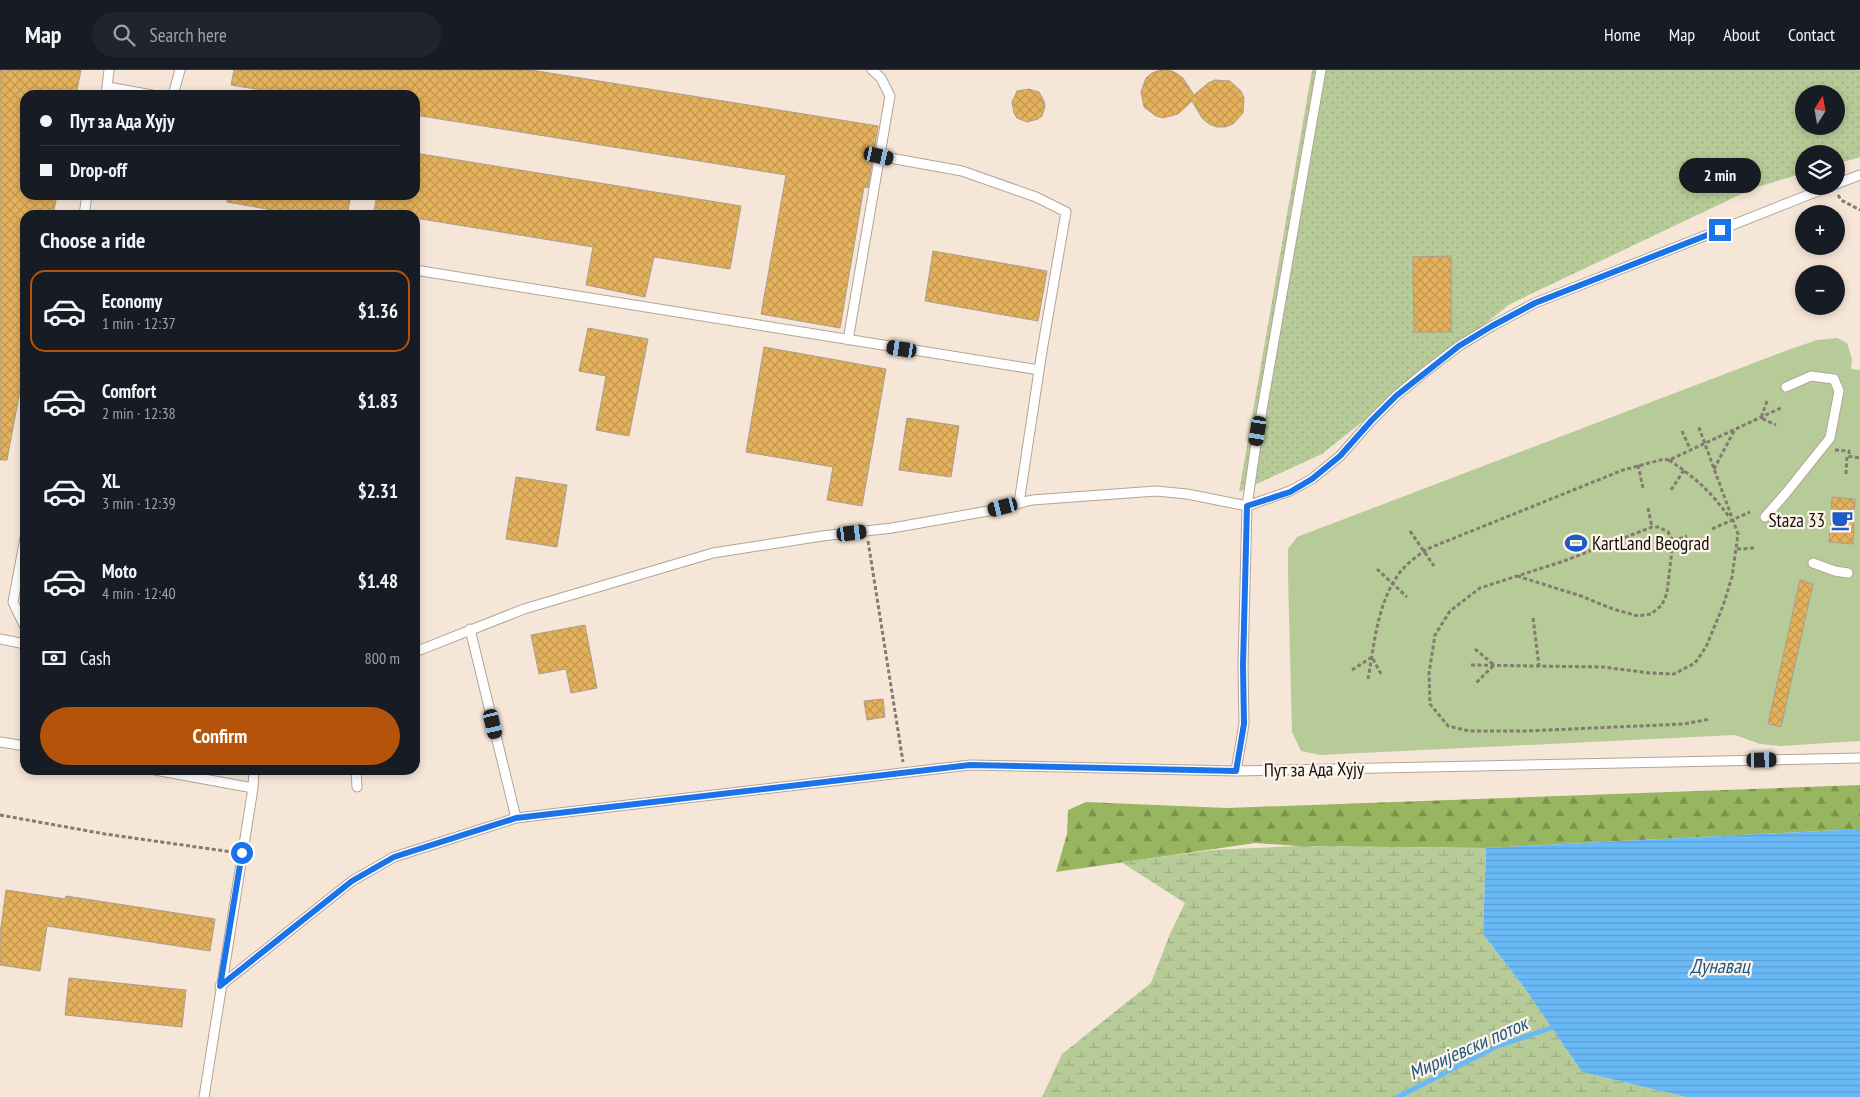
<!DOCTYPE html>
<meta charset="utf-8">
<style>
:root{--surface:#171b24;--page:#20242c;--text:#f1f3f6;--muted:#9ea1a6;--line:#363941;--accent:#b45309}
body{margin:0;font-family:"PT Sans Narrow",sans-serif;background:var(--page);color:var(--text);height:100vh;display:flex;flex-direction:column;font-size:19px;white-space:nowrap}
*{box-sizing:border-box;margin:0}
p{font-size:16px;color:var(--muted)}
.icon{flex:none;width:28px;height:28px;fill:none;stroke:currentColor;stroke-width:2;stroke-linecap:round;stroke-linejoin:round}
.map{position:relative;flex:1;overflow:hidden}
.sheet{position:absolute;left:20px;top:140px;width:400px;height:565px;display:flex;flex-direction:column;background:var(--surface);border-radius:15px;box-shadow:0 2px 8px #0003}
.sheet>*{flex:none}
.hud{position:absolute;left:20px;top:20px;width:400px;height:110px;border-radius:15px;box-shadow:0 2px 8px #0003;display:grid;align-content:center;height:110px;padding:0 20px;background:var(--surface)}
.needle{width:32px;rotate:11deg}
.fabs{position:absolute;left:1795px;top:15px;display:grid;gap:10px}
.fabs a{display:grid;place-items:center;width:50px;height:50px;border-radius:50%;background:var(--surface);box-shadow:0 2px 8px #0003;font-size:25px}
.end{position:absolute;width:22px;height:22px;margin:-11px;border:6px solid #1a73e8;background:#fff;box-shadow:0 0 0 2px #fff}
.from{border-radius:50%}
.bubble{position:absolute;height:35px;border-radius:18px;background:var(--surface);box-shadow:0 2px 8px #0003;font-size:16px;font-weight:700;line-height:35px;text-align:center}
.car{position:absolute;width:15px;height:30px;margin:-15px -8px;border-radius:6px;box-shadow:0 0 4px 1px #0007;background:linear-gradient(#222 24%,#8ab4d8 0 40%,#222 0 76%,#8ab4d8 0 86%,#222 0)}
.hud b{display:flex;align-items:center;gap:18px;height:48px;font-size:19px}
.hud b+b{border-top:1px solid var(--line)}
.hud i{width:12px;height:12px;background:var(--text)}
ul{padding:0;list-style:none}
li{display:flex;align-items:center;gap:15px;height:82px;margin:0 10px 8px;padding:0 10px;border:2px solid transparent;border-radius:15px}
li div{flex:1}
li b{display:block;font-size:19px}
li em{font-style:normal;font-weight:700}
li.active{border-color:var(--accent)}
li>.icon{width:45px;height:45px;stroke-width:1.5}
h2{padding:0 20px;font-size:22px;line-height:60px}
.pay{display:flex;align-items:center;gap:12px;height:55px;padding:0 20px;font-size:19px}
.pay p{margin-inline-start:auto}
.cta{display:flex;gap:10px;margin-top:auto;padding:10px 20px}
.cta a{flex:1;height:58px;border-radius:30px;background:var(--accent);color:#fff;font-size:20px;font-weight:700;line-height:58px;text-align:center}
header{display:flex;align-items:center;gap:30px;box-sizing:border-box;height:70px;padding:0 25px;background:var(--surface);border-bottom:1px solid var(--line)}
header strong{font-size:24px}
nav{display:flex;gap:28px;margin-inline-start:auto;font-size:18px}
.search{width:350px;height:45px;background:var(--page);display:flex;align-items:center;gap:12px;box-sizing:border-box;padding:0 18px;border-radius:28px;color:var(--muted);font-size:19px}
.map>svg:first-child{display:block}
</style>
<header>
<strong>Map</strong>
<div class="search"><svg class="icon" aria-label="search" viewBox="0 0 24 24"><circle cx="10" cy="10" r="6"/><path d="M15 15l6 6"/></svg>Search here</div>
<nav><a>Home</a><a>Map</a><a>About</a><a>Contact</a></nav>
</header>
<div class="map">
<svg width="1860" height="1027" viewBox="0 0 1860 1027">
<defs>
<pattern id="green-dots" width="8" height="8" patternUnits="userSpaceOnUse" patternTransform="scale(1.25)"><rect width="8" height="8" fill="#b7cb98"/><path d="M2 2h.1M6 6h.1" fill="none" stroke="#9cad82" stroke-width="1.8" stroke-linecap="round"/></pattern>
<pattern id="forest-firs" width="22" height="20" patternUnits="userSpaceOnUse" patternTransform="scale(1.25)"><rect width="22" height="20" fill="#98b55f"/><path d="M5 1l3.5 6h-7zM16 11l3.5 6h-7z" fill="#7b924d"/></pattern>
<pattern id="wetland-marsh" width="20" height="14" patternUnits="userSpaceOnUse" patternTransform="scale(1.25)"><rect width="20" height="14" fill="#b7cb98"/><path d="M1 5h8M5 5V1M11 12h8M15 12V8" fill="none" stroke="#9cad82"/></pattern>
<pattern id="water-rules" width="6" height="5" patternUnits="userSpaceOnUse" patternTransform="scale(1.25)"><rect width="6" height="5" fill="#6ab9f7"/><path d="M0 2.5h6" fill="none" stroke="#5b9ed2"/></pattern>
<pattern id="building-cross-hatch" width="8" height="8" patternUnits="userSpaceOnUse" patternTransform="scale(1.25)"><rect width="8" height="8" fill="#e4b15c"/><path d="M0 0l8 8M0 8l8-8" fill="none" stroke="#c3974f"/></pattern>
</defs>
<rect width="100%" height="100%" fill="#f6e6d8"/>
<path fill="url(#green-dots)" fill-rule="evenodd" d="M 1312,0 L 1860,0 L 1860,87 L 1836,94 L 1836,84 L 1804,84 L 1804,103 L 1754,118 L 1510,234 L 1322,384 L 1239,422 ZM 1804,24 L 1836,24 L 1836,56 L 1804,56 Z"/>
<path fill="url(#forest-firs)" d="M 1860,715 L 1860,759 L 1486,778 L 1298,776 L 1255,773 L 1056,802 L 1067,764 L 1068,740 L 1086,732 L 1227,738 Z"/>
<path fill="url(#wetland-marsh)" d="M 1298,776 L 1486,778 L 1483,864 L 1526,920 L 1582,1002 L 1686,1027 L 1042,1027 L 1062,984 L 1151,913 L 1170,864 L 1185,833 L 1121,792 L 1213,780 Z"/>
<path fill="#b7cb98" d="M 1837,268 L 1847,273 L 1852,289 L 1851,299 L 1860,300 L 1860,671 L 1780,676 L 1760,674 L 1735,665 L 1320,685 L 1301,681 L 1292,662 L 1288,505 L 1288,479 L 1297,467 L 1788,280 L 1817,270 Z"/>
<path fill="url(#water-rules)" d="M 1860,759 L 1860,1027 L 1686,1027 L 1582,1002 L 1526,920 L 1483,864 L 1486,778 Z"/>
<g fill="none" stroke-linecap="round" stroke-linejoin="round">
<path stroke="#6ab9f7" stroke-width="5" d="M 1398,1027 L 1495,977 L 1551,958"/>
</g>
<path fill="url(#building-cross-hatch)" stroke="#a99e8f" d="M 0,0 L 81,0 L 76,25 L 25,25 L 25,125 L 57,125 L 53,145 L 25,145 L 25,294 L 7,390 L 0,390 Z
M 234,0 L 531,0 L 878,56 L 868,118 L 864,117 L 840,258 L 761,244 L 786,105 L 415,45 L 415,25 L 291,25 L 231,15 Z
M 1160,0 L 1169,0 L 1176,3 L 1183,8 L 1194,25 L 1208,13 L 1215,10 L 1230,11 L 1241,21 L 1244,28 L 1243,43 L 1233,54 L 1225,57 L 1217,57 L 1209,54 L 1202,48 L 1192,31 L 1178,44 L 1163,48 L 1156,46 L 1144,37 L 1141,22 L 1146,8 L 1152,3 Z
M 1029,19 L 1039,22 L 1044,31 L 1045,36 L 1042,46 L 1038,49 L 1027,52 L 1017,48 L 1014,43 L 1012,32 L 1017,21 Z
M 415,83 L 741,136 L 730,199 L 654,187 L 645,227 L 586,215 L 593,177 L 415,148 L 415,145 L 399,145 L 374,141 L 377,125 L 415,125 Z
M 228,125 L 351,125 L 347,145 L 300,145 L 227,132 Z
M 933,181 L 1047,201 L 1038,251 L 925,231 Z
M 1451,186 L 1451,262 L 1414,262 L 1413,187 Z
M 588,258 L 648,269 L 629,366 L 596,360 L 606,306 L 579,301 Z
M 764,277 L 886,299 L 862,436 L 827,430 L 833,397 L 746,382 Z
M 907,348 L 959,356 L 951,407 L 899,400 Z
M 516,407 L 567,415 L 557,477 L 506,469 Z
M 1832,427 L 1855,429 L 1853,474 L 1829,472 Z
M 1800,510 L 1813,514 L 1781,657 L 1768,654 Z
M 585,555 L 597,618 L 571,623 L 566,599 L 539,604 L 531,565 Z
M 883,629 L 885,647 L 867,650 L 864,631 Z
M 6,820 L 65,829 L 66,826 L 215,849 L 210,881 L 47,856 L 40,901 L 0,895 L 0,864 Z
M 69,908 L 186,920 L 182,957 L 65,945 Z"/>
<g fill="none" stroke-linecap="round" stroke-linejoin="round">
<g stroke="#b4a498" stroke-width="11">
<path id="service" d="M 108,17 L 152,25
M 106,25 L 109,0
M 173,25 L 180,0
M 879,86 L 962,101 L 1036,127 L 1066,142 L 1042,281 L 1019,433
M 1836,114 L 1860,105
M 84,145 L 87,125
M 415,200 L 1039,300
M 848,270 L 890,26 L 881,8 L 872,0
M 1765,447 L 1786,423 L 1830,368 L 1839,321 L 1834,309 L 1811,306 L 1786,317
M 25,468 L 13,532 L 25,557
M 1813,493 L 1835,501 L 1848,503
M 470,559 L 516,748
M 0,569 L 25,574
M 415,582 L 524,539 L 713,483 L 822,466 L 892,458 L 988,441 L 1032,430 L 1156,421 L 1187,424 L 1247,436 L 1290,421 L 1312,409 L 1340,386 L 1372,350 L 1396,326 L 1425,302 L 1459,276 L 1492,256 L 1535,233 L 1831,116
M 0,672 L 25,676
M 155,700 L 253,718
M 356,700 L 357,717
M 1236,701 L 1244,654 L 1243,596 L 1247,436 L 1255,380 L 1321,0
M 220,916 L 352,811 L 394,787 L 516,748 L 970,695 L 1236,701 L 1860,688
M 204,1027 L 253,718 L 254,700"/>
</g>
<path stroke="#847a70" stroke-width="3" stroke-dasharray="4 2.5" stroke-linecap="butt" d="M 1838,125 L 1841,130 L 1860,140
M 1767,331 L 1761,348 L 1776,355
M 1682,361 L 1691,381
M 1835,380 L 1849,381 L 1849,387
M 1669,390 C 1697,409 1710,421 1730,448
M 1638,395 L 1643,418
M 1714,399 L 1734,361
M 1846,404 L 1847,386 L 1860,388
M 1671,420 L 1684,400
M 1648,438 L 1652,457
M 1712,459 L 1750,442
M 1410,461 L 1434,496
M 868,471 L 903,692
M 1673,471 L 1687,466
M 1737,479 L 1755,478
M 1377,499 L 1407,527
M 1517,506 L 1581,526 L 1613,539 L 1638,546 L 1651,544 L 1662,535 L 1667,523 L 1673,471 L 1668,462 L 1658,457 L 1652,457 L 1564,491 L 1480,518 L 1450,541 L 1435,565 L 1429,603 L 1430,634 L 1448,656 L 1469,661 L 1526,661 L 1684,654 L 1710,649
M 1533,548 L 1539,596
M 1475,579 L 1494,595 L 1476,613
M 1471,595 L 1603,597 L 1650,603 L 1674,604 L 1695,593 L 1706,577 L 1723,536 L 1732,507 L 1738,464 L 1698,355
M 1352,600 L 1372,587 L 1381,604
M 1368,609 C 1374,576 1377,537 1396,508 C 1403,496 1416,487 1427,479 L 1623,400 L 1664,389 L 1669,390 L 1783,337
M 0,745 L 105,764 L 232,782"/>
<use href="#service" stroke="#fff" stroke-width="9"/>
</g>
<g fill="none" stroke-linecap="round" stroke-linejoin="round">
<path stroke="#1a73e8" stroke-width="6" d="M 242,783 L 220,916 L 352,811 L 394,787 L 516,748 L 970,695 L 1236,701 L 1244,654 L 1243,596 L 1247,436 L 1290,422 L 1312,409 L 1340,386 L 1372,350 L 1396,326 L 1459,276 L 1492,256 L 1535,233 L 1720,160"/>
</g>
<defs>
<g id="cafe-bare" transform="scale(1.725)"><path d="M-5.5-4.5H6V0H3Q3 3.5 0 3.5H-2.5Q-5.5 3.5-5.5 0ZM3-3.2v2h1.7v-2ZM-6 4.5H4V6H-6Z" fill="#1f5bc8" stroke="#fef4ec" stroke-width="2.5" paint-order="stroke"/></g>
<g id="stadium-bare" transform="scale(1.725)"><path d="M0-5a6.5 5 0 1 0 0 10a6.5 5 0 1 0 0-10ZM-3.5-1.8h7v3.6h-7Z" fill="#1f5bc8" stroke="#fef4ec" stroke-width="2.5" paint-order="stroke"/></g>
</defs>
<g fill-rule="evenodd">
<use href="#cafe-bare" x="1842" y="450"/>
<use href="#stadium-bare" x="1576" y="473"/>
</g>
<g text-anchor="middle" dominant-baseline="central" stroke-width="4.5" stroke-linejoin="round" paint-order="stroke">
<g font-size="19" fill="#15100b" stroke="#fef4ec" text-anchor="end">
<text x="1825" y="450">Staza 33</text>
<text x="1592" y="473" text-anchor="start">KartLand Beograd</text>
</g>
<g font-size="19" fill="#15100b" stroke="#fef4ec">
<text transform="translate(1314 699) rotate(-1)">Пут за Ада Хују</text>
</g>
<g font-size="20" font-style="italic" fill="#1f5881" stroke="#fef4ec">
<text x="1720" y="896">Дунавац</text>
<text transform="translate(1468 978) rotate(-24)">Миријевски поток</text>
</g>
</g>
</svg>
<div class="fabs">
<a><svg class="needle" viewBox="-14 -14 28 28"><path d="M0-13l5 13h-10z" fill="#e53935"/><path d="M0 13l5-13h-10z" fill="#9ea1a6"/></svg></a>
<a><svg class="icon" aria-label="layers" viewBox="0 0 24 24"><path d="M12 4l9 5-9 5-9-5zM3 14l9 5 9-5"/></svg></a>
<a>+</a>
<a>−</a>
</div>
<i class="end from" style="left:242px;top:783px"></i>
<i class="end" style="left:1720px;top:160px"></i>
<div class="bubble" style="left:1679px;top:88px;width:82px">2 min</div>
<i class="car" style="left:879px;top:86px;rotate:103deg"></i>
<i class="car" style="left:902px;top:279px;rotate:279deg"></i>
<i class="car" style="left:1258px;top:361px;rotate:190deg"></i>
<i class="car" style="left:1003px;top:437px;rotate:256deg"></i>
<i class="car" style="left:852px;top:463px;rotate:83deg"></i>
<i class="car" style="left:493px;top:654px;rotate:167deg"></i>
<i class="car" style="left:1762px;top:690px;rotate:89deg"></i>
<div class="hud">
<b><i class="from"></i>Пут за Ада Хују</b>
<b><i></i>Drop-off</b>
</div>
<section class="sheet">
<h2>Choose a ride</h2>
<ul>
<li class="active"><svg class="icon" aria-label="car" viewBox="0 0 24 24"><path d="M5 17H2v-5l4-1 3-4h7l3 4 3 1v5h-3M9 17h6M6 11h13"/><circle cx="7" cy="17" r="2"/><circle cx="17" cy="17" r="2"/></svg><div><b>Economy</b><p>1 min · 12:37</p></div><em>$1.36</em></li>
<li><svg class="icon" aria-label="car" viewBox="0 0 24 24"><path d="M5 17H2v-5l4-1 3-4h7l3 4 3 1v5h-3M9 17h6M6 11h13"/><circle cx="7" cy="17" r="2"/><circle cx="17" cy="17" r="2"/></svg><div><b>Comfort</b><p>2 min · 12:38</p></div><em>$1.83</em></li>
<li><svg class="icon" aria-label="car" viewBox="0 0 24 24"><path d="M5 17H2v-5l4-1 3-4h7l3 4 3 1v5h-3M9 17h6M6 11h13"/><circle cx="7" cy="17" r="2"/><circle cx="17" cy="17" r="2"/></svg><div><b>XL</b><p>3 min · 12:39</p></div><em>$2.31</em></li>
<li><svg class="icon" aria-label="car" viewBox="0 0 24 24"><path d="M5 17H2v-5l4-1 3-4h7l3 4 3 1v5h-3M9 17h6M6 11h13"/><circle cx="7" cy="17" r="2"/><circle cx="17" cy="17" r="2"/></svg><div><b>Moto</b><p>4 min · 12:40</p></div><em>$1.48</em></li>
</ul>
<div class="pay"><svg class="icon" aria-label="cash" viewBox="0 0 24 24"><path d="M3 7h18v10H3z"/><circle cx="12" cy="12" r="2"/></svg>Cash<p>800 m</p></div>
<div class="cta"><a>Confirm</a></div>
</section>
</div>
